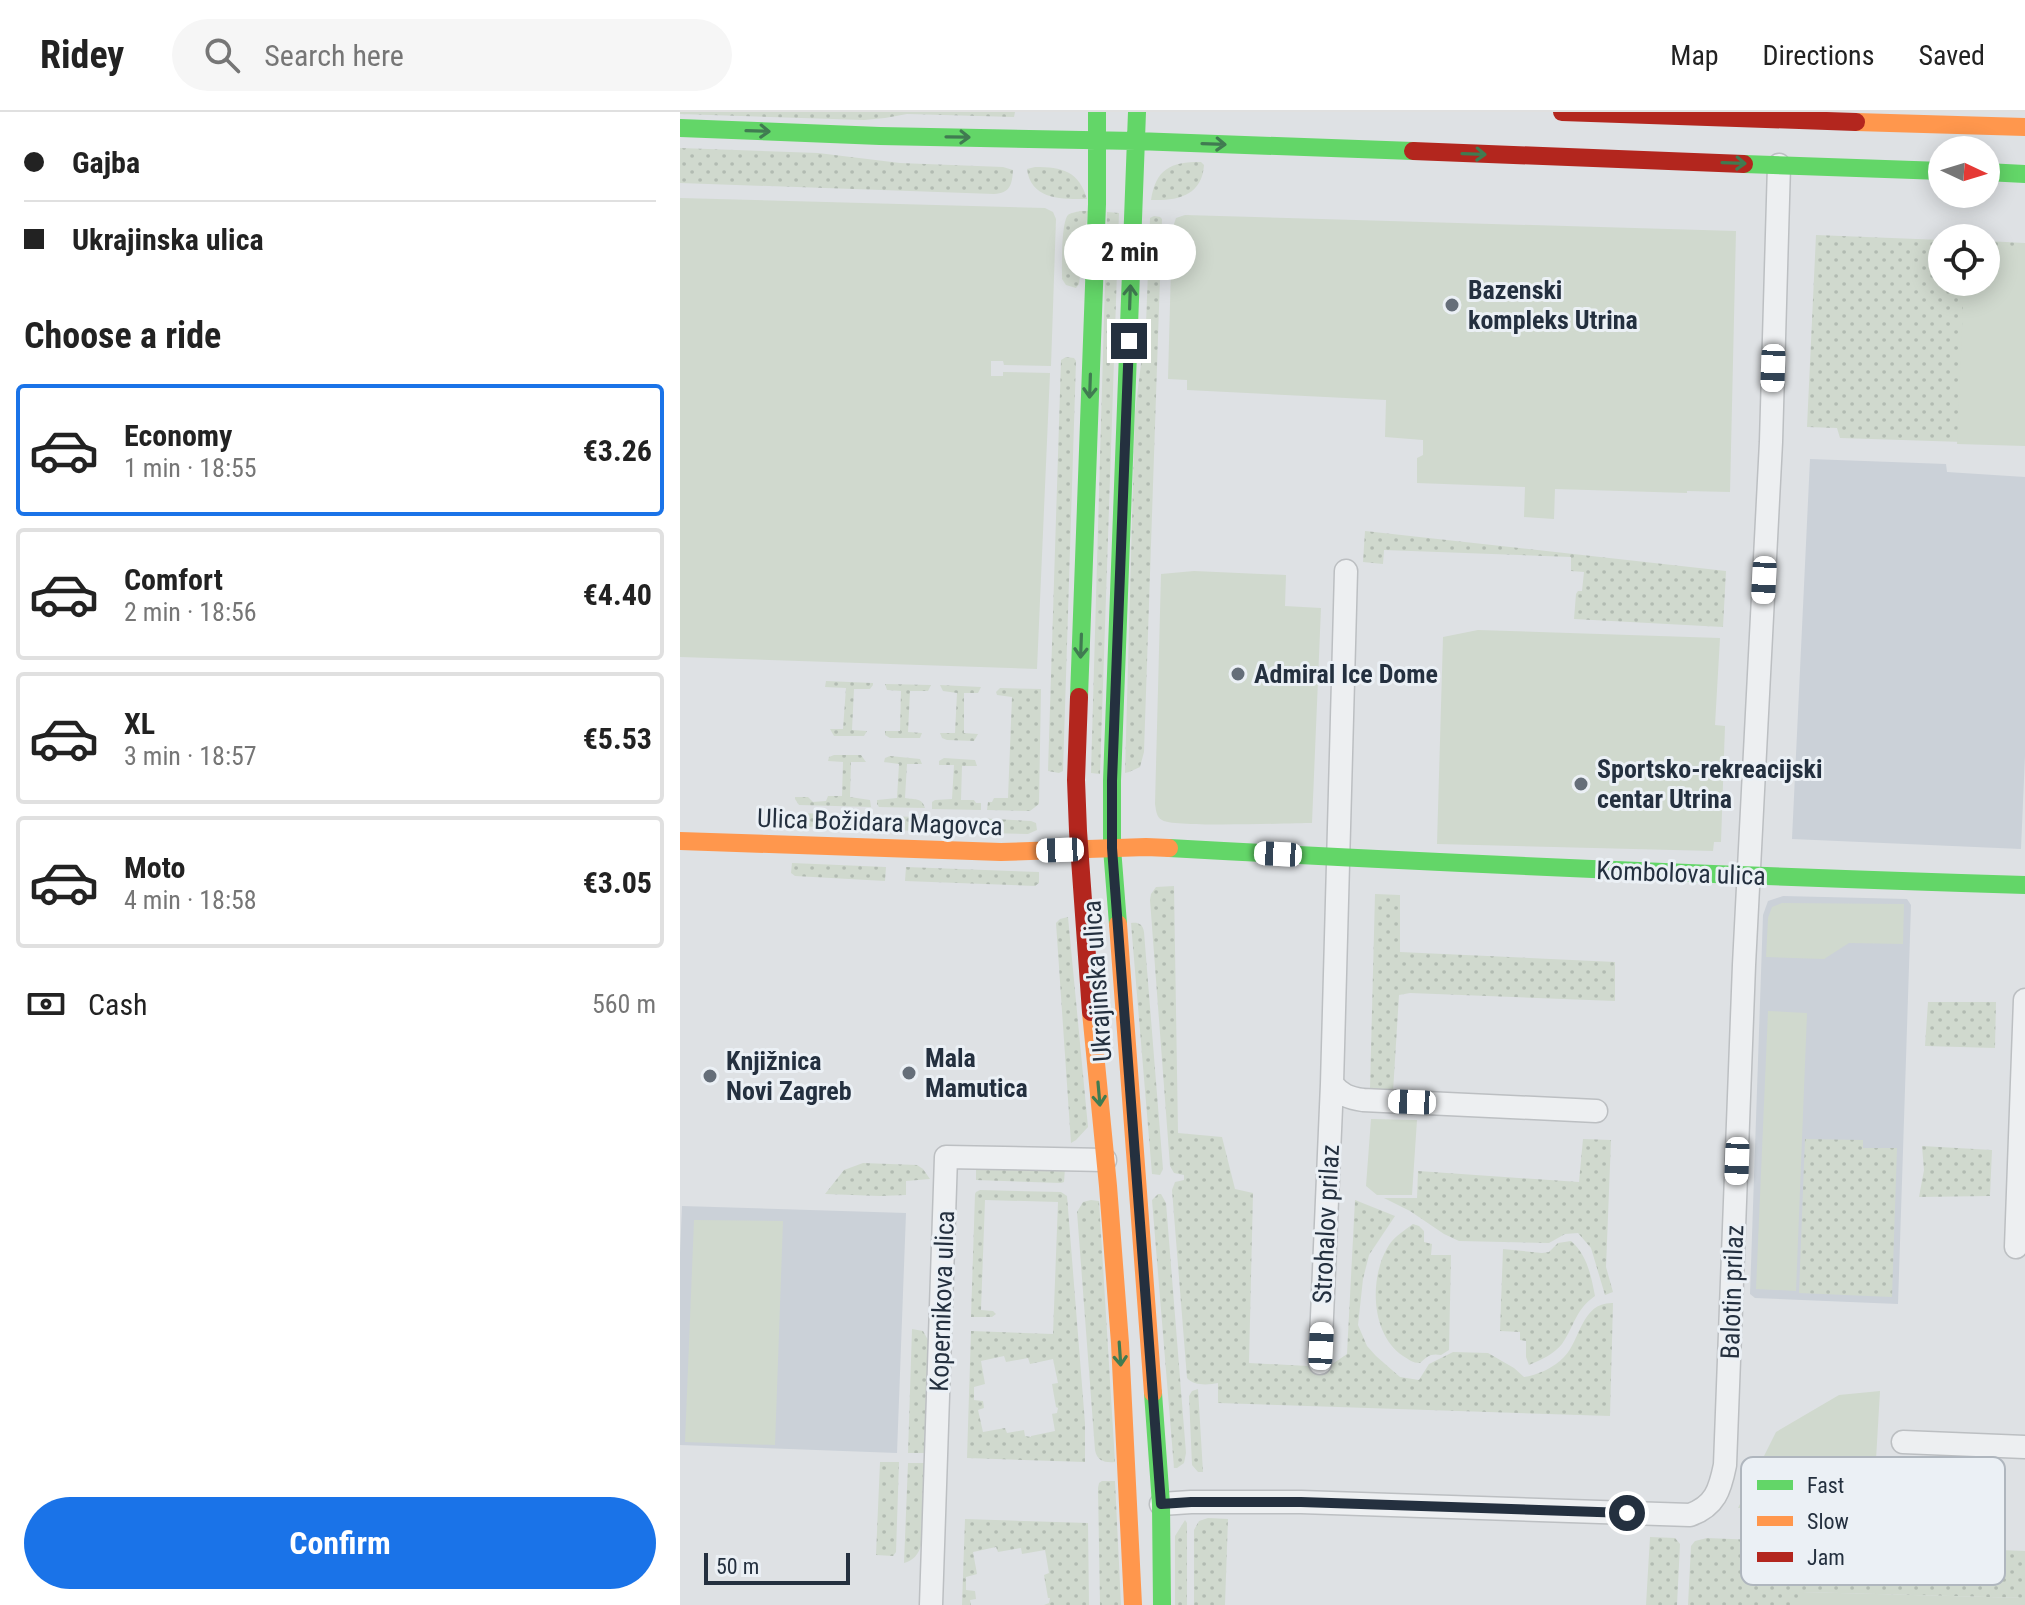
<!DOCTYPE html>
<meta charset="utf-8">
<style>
:root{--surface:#fff;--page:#f6f6f6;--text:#222;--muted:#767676;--line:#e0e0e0;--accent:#1a73e8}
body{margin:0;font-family:"Roboto Condensed",sans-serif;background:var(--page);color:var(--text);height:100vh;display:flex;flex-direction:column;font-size:30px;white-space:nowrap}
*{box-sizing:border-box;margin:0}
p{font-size:26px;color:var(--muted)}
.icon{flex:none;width:44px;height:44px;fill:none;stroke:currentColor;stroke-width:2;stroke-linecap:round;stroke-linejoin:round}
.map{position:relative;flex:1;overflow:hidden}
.drawer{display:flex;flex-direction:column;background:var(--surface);width:680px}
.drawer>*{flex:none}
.top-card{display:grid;align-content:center;height:176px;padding:0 24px;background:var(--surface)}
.needle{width:52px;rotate:94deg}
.tools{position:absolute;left:1248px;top:24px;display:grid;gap:16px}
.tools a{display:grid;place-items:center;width:72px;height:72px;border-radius:50%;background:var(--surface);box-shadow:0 4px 20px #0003;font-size:40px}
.scale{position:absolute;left:24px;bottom:20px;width:146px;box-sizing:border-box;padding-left:8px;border:4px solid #24303f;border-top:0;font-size:22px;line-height:28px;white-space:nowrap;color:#24303f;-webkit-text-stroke:6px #ebf0f5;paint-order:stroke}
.end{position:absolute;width:36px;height:36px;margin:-18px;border:10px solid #24303f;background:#fff;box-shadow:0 0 0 4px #fff}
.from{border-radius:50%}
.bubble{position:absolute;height:56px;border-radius:28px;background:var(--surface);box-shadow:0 4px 20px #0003;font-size:26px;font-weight:700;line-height:56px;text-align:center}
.car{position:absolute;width:24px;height:48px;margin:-24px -12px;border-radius:10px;box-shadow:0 0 6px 2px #0007;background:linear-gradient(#fff 24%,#345 0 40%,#fff 0 76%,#345 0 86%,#fff 0)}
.top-card b{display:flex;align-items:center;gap:28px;height:76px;font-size:30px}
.top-card b+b{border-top:2px solid var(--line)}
.top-card i{width:20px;height:20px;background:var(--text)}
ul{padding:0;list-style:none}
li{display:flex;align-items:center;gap:24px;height:132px;margin:0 16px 12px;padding:0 8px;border:4px solid var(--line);border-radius:8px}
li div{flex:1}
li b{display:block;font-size:30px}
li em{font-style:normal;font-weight:700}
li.on{border-color:var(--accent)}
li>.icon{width:72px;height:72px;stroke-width:1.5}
h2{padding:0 24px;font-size:36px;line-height:96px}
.pay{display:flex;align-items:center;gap:20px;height:88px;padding:0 24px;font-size:30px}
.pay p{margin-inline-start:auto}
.button{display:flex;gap:16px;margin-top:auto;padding:16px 24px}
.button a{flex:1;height:92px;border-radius:48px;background:var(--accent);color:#fff;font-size:32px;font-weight:700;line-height:92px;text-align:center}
header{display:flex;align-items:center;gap:48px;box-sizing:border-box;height:112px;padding:0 40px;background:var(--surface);border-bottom:2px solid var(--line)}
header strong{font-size:38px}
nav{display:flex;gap:44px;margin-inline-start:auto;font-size:28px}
.search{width:560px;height:72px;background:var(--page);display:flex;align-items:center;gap:20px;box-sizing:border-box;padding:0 28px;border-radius:44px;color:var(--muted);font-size:30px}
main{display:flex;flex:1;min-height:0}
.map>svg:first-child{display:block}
</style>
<header>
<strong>Ridey</strong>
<div class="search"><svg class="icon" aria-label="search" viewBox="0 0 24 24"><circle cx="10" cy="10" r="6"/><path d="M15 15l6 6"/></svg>Search here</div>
<nav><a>Map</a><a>Directions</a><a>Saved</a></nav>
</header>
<main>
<section class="drawer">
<div class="top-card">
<b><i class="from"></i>Gajba</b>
<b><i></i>Ukrajinska ulica</b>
</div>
<h2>Choose a ride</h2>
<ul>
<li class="on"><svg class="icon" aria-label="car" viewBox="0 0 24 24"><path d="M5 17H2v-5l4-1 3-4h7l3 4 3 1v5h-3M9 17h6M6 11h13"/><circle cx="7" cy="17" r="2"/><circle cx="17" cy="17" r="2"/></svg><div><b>Economy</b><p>1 min · 18:55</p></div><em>€3.26</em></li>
<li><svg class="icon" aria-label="car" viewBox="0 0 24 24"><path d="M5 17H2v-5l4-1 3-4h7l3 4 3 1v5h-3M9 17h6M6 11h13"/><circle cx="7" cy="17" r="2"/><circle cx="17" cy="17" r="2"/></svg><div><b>Comfort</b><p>2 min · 18:56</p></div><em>€4.40</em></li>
<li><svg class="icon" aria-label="car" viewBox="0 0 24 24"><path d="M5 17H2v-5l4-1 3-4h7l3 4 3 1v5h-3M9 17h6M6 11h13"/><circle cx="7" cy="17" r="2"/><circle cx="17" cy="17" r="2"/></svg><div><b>XL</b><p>3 min · 18:57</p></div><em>€5.53</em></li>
<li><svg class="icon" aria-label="car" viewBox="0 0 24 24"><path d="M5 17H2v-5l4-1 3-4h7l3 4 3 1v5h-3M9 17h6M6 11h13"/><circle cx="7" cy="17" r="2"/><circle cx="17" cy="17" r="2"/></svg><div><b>Moto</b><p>4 min · 18:58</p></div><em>€3.05</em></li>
</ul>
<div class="pay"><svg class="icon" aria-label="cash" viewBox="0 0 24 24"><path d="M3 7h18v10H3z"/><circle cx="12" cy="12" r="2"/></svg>Cash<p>560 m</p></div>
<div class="button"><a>Confirm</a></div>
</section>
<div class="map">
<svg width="1345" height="1493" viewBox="0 0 1345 1493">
<defs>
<pattern id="grass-dots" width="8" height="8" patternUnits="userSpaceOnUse" patternTransform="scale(2)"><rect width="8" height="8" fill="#d0d9ce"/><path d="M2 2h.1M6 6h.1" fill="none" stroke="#b2bbb2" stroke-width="1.8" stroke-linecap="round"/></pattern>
</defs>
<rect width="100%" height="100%" fill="#dee1e4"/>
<path fill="#cbd1d8" d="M 1130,347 L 1266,352 L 1267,360 L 1345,365 L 1345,644 L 1341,737 L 1112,727 Z
M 1103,784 L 1227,787 L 1231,793 L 1218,1192 L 1075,1186 L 1070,1182 L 1083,803 L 1088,789 Z
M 2,1094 L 226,1101 L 217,1341 L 0,1333 L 0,1141 Z"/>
<path fill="url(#grass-dots)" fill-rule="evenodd" d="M 0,0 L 335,0 L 334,5 L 227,2 L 205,6 L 184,8 L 0,2 Z
M 0,36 L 138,41 L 220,51 L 323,55 L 333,58 C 332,73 330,81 314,82 L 0,71 Z
M 521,50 L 524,53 C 522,84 497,89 471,88 C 476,57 490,50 521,50 Z
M 355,55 C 382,55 399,59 407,87 C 381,87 351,88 347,57 Z
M 400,99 L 408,99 L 399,172 L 396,176 L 386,173 L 382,167 C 382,155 381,111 388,103 C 390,101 396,100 400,99 Z
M 427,100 L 439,101 L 420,662 L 411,661 Z
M 474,104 L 480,105 L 482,107 L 464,640 L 460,655 L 449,660 L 445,661 L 455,300 L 466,212 L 470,106 Z
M 1136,123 L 1262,128 L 1262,170 L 1306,170 L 1306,129 L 1345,131 L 1345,332 L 1160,326 L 1157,316 L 1127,315 Z
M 386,245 L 394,246 L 396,249 L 383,659 L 379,661 L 368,659 L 381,248 Z
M 685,419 L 1046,459 L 1043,515 L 894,507 L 896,482 L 898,479 L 902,479 L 904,460 L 891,459 L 891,445 L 704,438 L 703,452 L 683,450 Z
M 146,569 L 193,571 L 193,573 L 190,577 L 174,577 L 172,618 L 187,619 L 184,624 L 154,624 L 150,617 L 163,617 L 166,576 L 145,575 Z
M 205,572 L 251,573 L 248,579 L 230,579 L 228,620 L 242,621 L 240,626 L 210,626 L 205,623 L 205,619 L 220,619 L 221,579 L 207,578 Z
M 260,573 L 301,575 L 298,581 L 284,581 L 284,621 L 298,622 L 294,629 L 267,628 L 262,626 L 260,621 L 275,621 L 277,581 L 263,579 Z
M 320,576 L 361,577 L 359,692 L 350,699 L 307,698 L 308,690 L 312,690 L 314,686 L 328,686 L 332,585 L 317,583 L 316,580 Z
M 154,643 L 181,643 L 186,650 L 171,650 L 170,685 L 190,688 L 191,695 L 119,693 L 115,687 L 115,685 L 128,685 L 133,690 L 146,689 L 148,684 L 162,684 L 163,650 L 148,649 L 149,645 Z
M 210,644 L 240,647 L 242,652 L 227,652 L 225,686 C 234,688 242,685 245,696 L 199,695 L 197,692 L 197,688 L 217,686 L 219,652 L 204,650 L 205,646 Z
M 264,646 L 295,648 L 297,654 L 282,654 L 281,688 L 294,688 L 296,691 L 301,691 L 301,698 L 252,697 L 252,690 L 255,688 L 272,687 L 274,653 L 259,653 L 259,649 Z
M 119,701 L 237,705 L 251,705 L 250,713 L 238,712 L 238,719 L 114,714 L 115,705 Z
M 296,706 L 351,709 L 356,711 L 357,718 L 348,722 L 302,721 L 302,715 L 296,715 Z
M 112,751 L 206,755 L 205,769 L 115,764 L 111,761 Z
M 226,755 L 359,760 L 359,771 L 355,774 L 225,769 Z
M 494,774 L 498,1021 L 542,1025 L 555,1077 L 573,1081 L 569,1251 L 648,1255 L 667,1242 L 675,1088 L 715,1104 L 689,1143 L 683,1167 L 678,1213 L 687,1234 L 696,1244 L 720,1265 L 739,1268 L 749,1252 L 773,1240 L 808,1241 L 834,1256 L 844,1265 C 856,1264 875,1255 884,1245 C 901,1228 901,1190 933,1191 L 930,1304 L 538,1291 L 538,1271 C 528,1273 514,1274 507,1266 L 492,1078 L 495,1070 L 504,1068 L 504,1063 L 494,1061 L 490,1054 L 470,788 L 471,782 L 476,775 Z
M 695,782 L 720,783 L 720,840 L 935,850 L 935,889 L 730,881 L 719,883 L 713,980 L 690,977 Z
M 388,805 L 408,1015 L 396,1028 L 391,1031 L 376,811 L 380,807 Z
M 451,811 C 458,810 463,812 464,820 L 483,1057 L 480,1063 L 472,1062 Z
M 1248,890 L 1316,890 L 1315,936 L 1245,934 Z
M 903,1027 L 931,1028 L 926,1155 L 933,1180 L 925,1183 L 911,1136 L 898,1121 L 885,1122 L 869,1131 L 779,1129 L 764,1122 L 730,1099 L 704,1086 L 737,1086 L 738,1059 L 899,1070 Z
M 1125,1027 L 1183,1028 L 1183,1036 L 1217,1036 L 1212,1185 L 1119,1181 Z
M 1242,1034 L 1312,1038 L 1310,1084 L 1239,1085 L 1244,1058 Z
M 183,1051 L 237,1053 L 243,1057 L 250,1067 L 226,1069 L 226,1083 L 200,1084 L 145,1082 L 164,1058 Z
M 296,1053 L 385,1056 L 384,1070 L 381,1071 L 296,1068 Z
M 300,1078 L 381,1080 L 387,1084 L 405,1311 L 405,1350 L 287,1346 L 291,1219 L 373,1222 L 378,1090 L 305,1088 L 301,1198 L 313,1199 L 316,1202 L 312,1205 L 291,1205 L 295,1082 L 296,1080 ZM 324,1244 L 326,1250 L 348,1246 L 350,1252 L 373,1247 L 378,1271 L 372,1272 L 376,1295 L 378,1296 L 377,1301 L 372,1302 L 375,1319 L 351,1324 L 351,1325 L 345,1324 L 344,1318 L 327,1321 L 325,1316 L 303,1320 L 298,1298 L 304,1296 L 303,1289 L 294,1288 L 294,1275 L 305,1272 L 301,1249 Z
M 478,1082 L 481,1082 L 486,1091 L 506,1341 L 504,1351 L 497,1356 L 494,1356 L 472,1088 Z
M 411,1088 L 419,1089 L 435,1350 C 425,1351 417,1349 415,1338 L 397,1100 L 403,1090 Z
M 733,1112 L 739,1114 L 744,1119 L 744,1130 L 752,1132 L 751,1143 L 771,1143 L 769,1238 L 761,1243 C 751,1241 747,1244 740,1251 C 732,1251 730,1248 723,1244 C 690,1222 689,1164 709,1133 C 715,1124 725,1118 733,1112 Z
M 891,1129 C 907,1143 911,1163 915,1184 C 895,1198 895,1213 882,1232 C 874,1242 861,1248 849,1253 L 846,1245 L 846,1229 L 840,1228 L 840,1220 L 820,1219 L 823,1137 L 862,1141 L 869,1140 L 878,1131 Z
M 232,1217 L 243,1219 L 248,1228 L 244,1341 L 228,1341 Z
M 518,1277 L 523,1360 L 518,1360 L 512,1353 L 509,1284 L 512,1279 Z
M 200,1350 L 219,1350 L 216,1440 L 213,1444 L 196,1443 Z
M 228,1351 L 244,1351 L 241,1433 C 239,1442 233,1449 224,1451 Z
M 422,1369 L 435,1369 L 441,1493 L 420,1493 L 418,1376 L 419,1371 Z
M 528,1406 L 548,1407 L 545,1493 L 514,1493 L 514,1418 L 519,1409 Z
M 285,1407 L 408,1411 L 409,1493 L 364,1493 L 369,1491 L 370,1486 L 368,1486 L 364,1463 L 369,1461 L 365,1438 L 342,1442 L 341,1436 L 318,1440 L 316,1435 L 293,1440 L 297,1462 L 286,1465 L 286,1478 L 295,1479 L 296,1487 L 290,1488 L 291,1493 L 282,1493 Z
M 505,1408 L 507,1411 L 507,1493 L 495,1493 L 495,1424 Z
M 970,1425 L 995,1426 L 1000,1432 L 997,1493 L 966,1493 Z
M 1027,1426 L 1345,1439 L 1345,1486 L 1122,1480 L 1122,1493 L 1008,1493 L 1011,1434 L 1015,1429 Z"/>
<path fill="#d0d9ce" d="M 0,86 L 365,96 L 373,100 L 376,107 L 371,254 L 324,253 L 323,249 L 311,249 L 311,264 L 323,264 L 323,260 L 370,261 L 357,557 L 0,545 Z
M 505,103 L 1056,119 L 1050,380 L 1007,379 L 1007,381 L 875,377 L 874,407 L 844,405 L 845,375 L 737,371 L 737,346 L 743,343 L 743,328 L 705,325 L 706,288 L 507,278 L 507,268 L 488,267 L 492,118 L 496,106 Z
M 1306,135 L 1345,136 L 1345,334 L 1277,332 L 1284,170 L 1306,170 Z
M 514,459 L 606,463 L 605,494 L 641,496 L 632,711 C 610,711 493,716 482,708 C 476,705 476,697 475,692 L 481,462 Z
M 798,518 L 1040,526 L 1035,613 L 1045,614 L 1041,730 L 1034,730 L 1033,739 L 757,732 L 763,525 Z
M 1102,791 L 1224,792 L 1223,832 L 1169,831 L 1144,847 L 1086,845 L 1088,806 L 1092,795 Z
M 1088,899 L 1127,901 L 1116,1179 L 1076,1177 Z
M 691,1007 L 737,1008 L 732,1083 L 697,1083 L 686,1074 Z
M 14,1108 L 103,1109 L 95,1333 L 5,1330 Z
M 1200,1279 L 1193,1399 L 1058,1396 L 1096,1320 L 1159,1283 Z
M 1122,1480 L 1345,1486 L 1345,1493 L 1122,1493 Z"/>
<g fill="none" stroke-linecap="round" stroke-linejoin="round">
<g stroke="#bcbfc2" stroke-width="25">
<path id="street" d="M 652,972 C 661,983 669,986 683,988 L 916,999
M 1336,1135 L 1345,888
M 640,1251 L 652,972 L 666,459
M 1223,1330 L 1345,1335
M 481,1392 L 511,1390 L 621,1390 L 1010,1403 C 1035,1394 1040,1378 1045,1353 L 1064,853 L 1091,330 L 1099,53
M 251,1493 L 266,1045 L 425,1048"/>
</g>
<use href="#street" stroke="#edeff1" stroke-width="22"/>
<path stroke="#63d668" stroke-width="18" d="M 0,16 L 200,24 L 456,29 L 733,39
M 1064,52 L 1262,59
M 1306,60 L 1345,62
M 399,585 L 417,92 L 417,0
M 489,736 C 774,752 1060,764 1345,773
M 438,812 L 432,736 L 432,669 L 457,0
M 473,1281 L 481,1392 L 482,1493"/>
<path stroke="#ff974d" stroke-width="18" d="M 1176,10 L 1345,15
M 0,729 L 321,740 L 466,735 L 489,736
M 438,812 L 473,1281
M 411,900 L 428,1074 L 440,1231 L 453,1493"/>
<path stroke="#b3261e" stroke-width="18" d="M 882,0 L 1176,10
M 733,39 L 1064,52
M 399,585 L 396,668 L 398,719 L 411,900"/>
</g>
<defs><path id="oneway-shaft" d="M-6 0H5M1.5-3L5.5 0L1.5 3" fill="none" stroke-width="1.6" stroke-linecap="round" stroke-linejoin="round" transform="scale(2)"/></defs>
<g stroke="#407b51">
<use href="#oneway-shaft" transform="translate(78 19) rotate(2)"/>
<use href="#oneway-shaft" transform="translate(278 25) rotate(1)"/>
<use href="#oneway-shaft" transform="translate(534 32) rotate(2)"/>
<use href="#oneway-shaft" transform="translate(794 42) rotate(2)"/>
<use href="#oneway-shaft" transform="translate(1054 51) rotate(2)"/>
<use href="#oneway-shaft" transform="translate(450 185) rotate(-88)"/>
<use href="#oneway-shaft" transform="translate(410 274) rotate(92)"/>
<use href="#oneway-shaft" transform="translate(401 534) rotate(92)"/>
<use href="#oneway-shaft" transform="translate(419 982) rotate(85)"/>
<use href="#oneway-shaft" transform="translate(440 1242) rotate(86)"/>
</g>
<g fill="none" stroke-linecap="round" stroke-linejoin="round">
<path stroke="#24303f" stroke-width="10" d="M 449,229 L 432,669 L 432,736 L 481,1392 L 511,1390 L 621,1390 L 947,1401"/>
</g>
<g fill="#656e79" stroke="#ebf0f5" stroke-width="3">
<circle cx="772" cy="193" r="8"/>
<circle cx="558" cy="562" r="8"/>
<circle cx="901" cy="672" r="8"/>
<circle cx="229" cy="961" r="8"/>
<circle cx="30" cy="964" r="8"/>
</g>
<g text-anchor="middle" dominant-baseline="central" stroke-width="6" stroke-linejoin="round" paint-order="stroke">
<g font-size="26" font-weight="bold" fill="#24303f" stroke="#ebf0f5" text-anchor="start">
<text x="788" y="178">Bazenski<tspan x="788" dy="30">kompleks Utrina</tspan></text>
<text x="574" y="562">Admiral Ice Dome</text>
<text x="917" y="657">Sportsko-rekreacijski<tspan x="917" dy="30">centar Utrina</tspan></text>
<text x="245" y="946">Mala<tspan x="245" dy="30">Mamutica</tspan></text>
<text x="46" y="949">Knjižnica<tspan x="46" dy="30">Novi Zagreb</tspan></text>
</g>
<g font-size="26" fill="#24303f" stroke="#ebf0f5">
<text transform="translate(200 710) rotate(2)">Ulica Božidara Magovca</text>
<text transform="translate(1001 761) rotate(2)">Kombolova ulica</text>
<text transform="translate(417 869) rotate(-94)">Ukrajinska ulica</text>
<text transform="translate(646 1112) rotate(-87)">Strohalov prilaz</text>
<text transform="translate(1052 1180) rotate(-88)">Balotin prilaz</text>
<text transform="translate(262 1189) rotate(-88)">Kopernikova ulica</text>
</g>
</g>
<rect x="1061" y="1345" width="264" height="128" rx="12" fill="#ebf0f5" stroke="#afb6be" stroke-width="2"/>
<rect x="1077" y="1368" width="36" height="10" fill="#63d668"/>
<rect x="1077" y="1404" width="36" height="10" fill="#ff974d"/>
<rect x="1077" y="1440" width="36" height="10" fill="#b3261e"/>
<g font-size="22" fill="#24303f">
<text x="1127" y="1381">Fast</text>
<text x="1127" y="1417">Slow</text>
<text x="1127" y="1453">Jam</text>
</g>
</svg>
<div class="tools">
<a><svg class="needle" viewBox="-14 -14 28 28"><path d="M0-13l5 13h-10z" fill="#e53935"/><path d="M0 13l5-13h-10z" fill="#767676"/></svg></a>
<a><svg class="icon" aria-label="locate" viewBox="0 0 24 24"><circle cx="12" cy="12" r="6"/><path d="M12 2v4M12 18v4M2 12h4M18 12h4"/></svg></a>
</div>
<div class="scale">50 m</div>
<i class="end from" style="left:947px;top:1401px"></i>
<i class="end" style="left:449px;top:229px"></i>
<div class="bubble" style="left:384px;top:112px;width:132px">2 min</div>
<i class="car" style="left:1093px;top:256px;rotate:182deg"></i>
<i class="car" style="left:1084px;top:468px;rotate:183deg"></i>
<i class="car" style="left:380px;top:738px;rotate:268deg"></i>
<i class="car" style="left:598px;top:742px;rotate:273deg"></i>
<i class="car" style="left:732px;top:990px;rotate:272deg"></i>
<i class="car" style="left:1057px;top:1049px;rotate:182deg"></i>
<i class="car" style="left:641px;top:1234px;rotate:3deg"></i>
</div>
</main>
